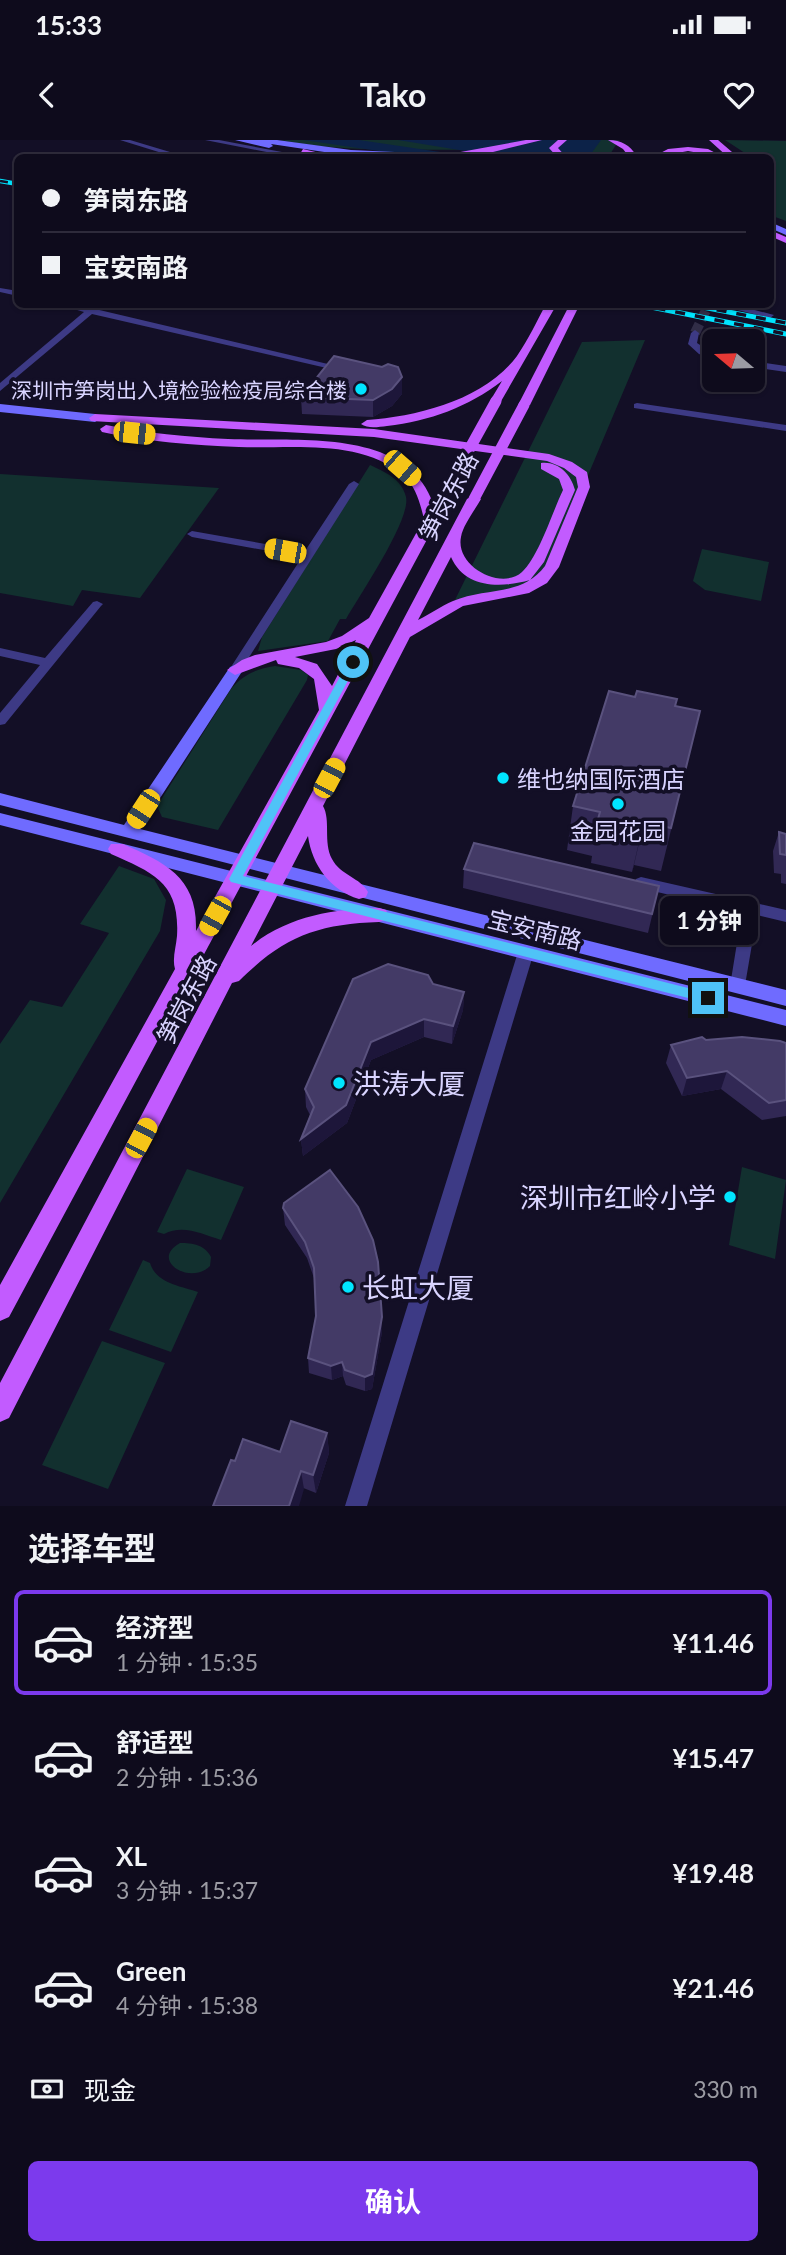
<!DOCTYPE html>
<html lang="zh">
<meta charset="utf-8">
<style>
:root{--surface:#0e0b1c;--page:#1c1929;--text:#f1f3f6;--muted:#9b9ba3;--line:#2e2b3b;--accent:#7c3aed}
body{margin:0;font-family:Lato,"Noto Sans SC",sans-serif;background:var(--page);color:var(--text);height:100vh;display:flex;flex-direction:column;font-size:26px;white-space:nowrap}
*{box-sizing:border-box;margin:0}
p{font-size:23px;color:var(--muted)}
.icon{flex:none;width:38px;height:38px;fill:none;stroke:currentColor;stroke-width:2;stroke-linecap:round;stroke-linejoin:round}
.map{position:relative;height:1366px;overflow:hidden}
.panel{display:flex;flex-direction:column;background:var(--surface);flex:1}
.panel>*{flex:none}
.guide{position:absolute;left:14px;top:14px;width:760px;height:154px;border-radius:10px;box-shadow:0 2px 5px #0004,0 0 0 2px var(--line);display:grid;align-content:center;height:154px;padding:0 28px;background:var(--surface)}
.needle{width:46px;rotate:289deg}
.buttons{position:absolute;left:702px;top:189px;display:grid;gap:14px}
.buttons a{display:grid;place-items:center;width:63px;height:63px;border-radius:10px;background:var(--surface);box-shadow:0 2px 5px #0004,0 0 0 2px var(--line);font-size:35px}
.end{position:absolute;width:32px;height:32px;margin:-16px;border:9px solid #4fc3f7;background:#111;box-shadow:0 0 0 4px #111}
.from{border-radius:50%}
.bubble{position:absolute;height:49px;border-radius:10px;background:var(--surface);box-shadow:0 2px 5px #0004,0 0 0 2px var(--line);font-size:23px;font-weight:700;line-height:49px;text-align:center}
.car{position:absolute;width:21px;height:42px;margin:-21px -10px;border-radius:9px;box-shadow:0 0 5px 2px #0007;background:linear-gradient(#f5c518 24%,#345 0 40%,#f5c518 0 76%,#345 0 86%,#f5c518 0)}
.guide b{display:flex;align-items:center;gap:24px;height:66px;font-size:26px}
.guide b+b{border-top:2px solid var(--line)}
.guide i{width:18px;height:18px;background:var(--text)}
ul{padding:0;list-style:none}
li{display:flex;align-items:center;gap:21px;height:105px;margin:0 14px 10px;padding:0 14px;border:4px solid transparent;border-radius:10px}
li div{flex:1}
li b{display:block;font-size:26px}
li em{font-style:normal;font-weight:700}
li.on{border-color:var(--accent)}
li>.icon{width:63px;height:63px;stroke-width:1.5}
h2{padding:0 28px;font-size:32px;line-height:84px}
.pay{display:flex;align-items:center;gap:18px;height:77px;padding:0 28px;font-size:26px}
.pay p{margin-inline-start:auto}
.button{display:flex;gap:14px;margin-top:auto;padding:14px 28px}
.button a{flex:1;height:80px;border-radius:10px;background:var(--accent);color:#fff;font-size:28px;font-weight:700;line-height:80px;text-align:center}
.status{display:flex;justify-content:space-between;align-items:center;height:49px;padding:0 35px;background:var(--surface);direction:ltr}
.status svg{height:19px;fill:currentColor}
header{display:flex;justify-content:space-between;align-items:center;height:91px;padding:0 28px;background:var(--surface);font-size:32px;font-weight:700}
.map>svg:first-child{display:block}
</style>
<div class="status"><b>15:33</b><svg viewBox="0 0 49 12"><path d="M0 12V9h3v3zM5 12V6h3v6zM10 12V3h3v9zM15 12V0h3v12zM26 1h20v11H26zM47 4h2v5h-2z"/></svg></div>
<header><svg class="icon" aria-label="back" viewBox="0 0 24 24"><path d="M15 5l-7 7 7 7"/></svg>Tako<svg class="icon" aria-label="heart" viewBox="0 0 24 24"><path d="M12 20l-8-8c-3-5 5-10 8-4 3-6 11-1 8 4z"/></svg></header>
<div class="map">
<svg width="786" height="1366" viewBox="0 0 786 1366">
<rect width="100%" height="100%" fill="#130f26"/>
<path fill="#12302f" d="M 280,0 L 619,0 L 609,16 C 564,14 519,11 474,10 C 409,9 344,13 280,0 Z
M 725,0 L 786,1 L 786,81 L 770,75 L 770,18 L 751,17 Z
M 645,200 L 546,435 L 535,443 L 454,462 L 582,202 Z
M 370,325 C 385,332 402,339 406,357 C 411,380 359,456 346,479 L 340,479 L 328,501 L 258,511 L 262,497 Z
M 0,334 L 219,348 L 140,458 L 82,450 L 73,466 L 0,453 Z
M 702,409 L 769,422 L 761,461 L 705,450 L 693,441 Z
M 275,526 L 301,530 L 308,535 L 307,540 L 218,690 L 162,677 L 157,666 L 231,549 C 244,534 256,529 275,526 Z
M 119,726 L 154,739 L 166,760 L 160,791 L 0,1063 L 0,904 L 30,860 L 62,867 L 109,793 L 80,784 Z
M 742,1027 L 786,1040 L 775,1119 L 729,1105 Z
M 187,1029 L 244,1047 L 221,1100 C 202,1094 183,1084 164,1094 L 157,1092 Z
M 180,1103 C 193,1103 205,1105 211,1117 L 210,1126 C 190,1146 149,1120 180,1103 Z
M 143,1120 L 150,1123 C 156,1143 180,1146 198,1152 L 171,1212 L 109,1190 Z
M 102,1201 L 165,1223 L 108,1349 L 42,1325 Z"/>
<path fill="#0c2248" d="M 303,0 L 359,0 L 474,17 L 420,17 Z
M 398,0 L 601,0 L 588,18 L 502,17 Z"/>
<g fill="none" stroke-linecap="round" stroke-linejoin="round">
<path stroke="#312d47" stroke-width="10" stroke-dasharray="10 4.5" stroke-linecap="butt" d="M 695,193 L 709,164"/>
<path fill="#3d3a85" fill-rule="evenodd" d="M 120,0 L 130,0 L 190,18 L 178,18 Z
M 205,0 L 219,0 L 314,18 L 297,18 Z
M 0,148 L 18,151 L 18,156 L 0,152 Z
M 57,164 L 74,164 L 349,229 L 344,232 L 92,174 L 0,251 L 0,243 L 84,172 Z
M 713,164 L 732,164 L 774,175 L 770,178 Z
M 695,190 L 699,193 L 697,203 L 714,214 L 714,220 L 699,214 L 688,204 L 691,193 Z
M 752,221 L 786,226 L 786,232 L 752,227 Z
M 637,263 L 786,285 L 786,291 L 634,268 L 634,264 Z
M 354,341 L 359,344 L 241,530 L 235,534 L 231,533 L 229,530 L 302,417 L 192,397 L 187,394 L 192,391 L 305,411 L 349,344 Z
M 97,461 L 103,464 L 101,466 L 5,584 L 0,585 L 0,573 L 40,525 L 0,516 L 0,508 L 45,518 L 93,462 Z
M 641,737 L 786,770 L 786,782 L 757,775 L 744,851 L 738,852 L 732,851 L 730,846 L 742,772 L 636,747 L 634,743 L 636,739 Z
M 526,806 L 531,808 L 534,812 L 367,1366 L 345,1366 L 518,812 L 521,808 Z"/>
<path fill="#6f6bff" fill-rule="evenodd" d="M 235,0 L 277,0 L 351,10 L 525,18 L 351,16 L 271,4 L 273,6 L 269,8 Z
M 770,82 L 786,89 L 786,95 L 770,88 Z
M 0,264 L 95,274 L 101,278 L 95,282 L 0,272 Z
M 235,525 L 243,530 L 140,689 L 786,850 L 786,866 L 0,665 L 0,653 L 124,685 L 230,527 Z
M 0,673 L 786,870 L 786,886 L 0,685 Z"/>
<path fill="#c25bff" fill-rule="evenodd" d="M 526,0 L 542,0 L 485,14 L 448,18 L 444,15 Z
M 558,0 L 567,0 L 558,8 L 567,18 L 558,18 L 549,8 Z
M 608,0 C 622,0 629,5 637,16 L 630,18 L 623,9 Z
M 709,0 L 718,0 L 739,18 L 729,18 Z
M 688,7 L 708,9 L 725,18 L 688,11 L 651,18 L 668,9 Z
M 303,9 L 332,16 L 333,18 L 300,14 Z
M 770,90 L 786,97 L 786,103 L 770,96 Z
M 546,164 L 557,164 L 500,263 L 490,261 L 502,241 C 468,267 430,281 387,286 C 378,287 368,289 361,284 L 367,280 C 418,276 484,260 517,216 C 528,200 537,181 546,164 Z
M 570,164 L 580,164 L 530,265 L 520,268 L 518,265 Z
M 95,274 L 374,289 L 549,314 L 572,322 L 587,332 L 590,347 L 559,427 L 547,443 L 529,453 L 463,466 L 410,497 L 323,666 C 331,680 323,702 332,719 C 340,735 361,738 368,752 L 366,757 L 359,759 C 330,750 312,725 308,696 L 251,806 C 288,776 333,769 379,768 L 386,770 L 388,775 L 386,780 L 379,782 C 317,784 283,797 239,841 L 232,843 L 9,1278 L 0,1282 L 0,1243 L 467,359 L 474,355 L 481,359 C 475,370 463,385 461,397 C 455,426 501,451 522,432 C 539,416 552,373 563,350 L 559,339 L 541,329 L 541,323 C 558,321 571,334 575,350 L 544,422 L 530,440 C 501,448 465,449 451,417 L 418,480 C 430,474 441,466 453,461 C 485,447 522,457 545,426 L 578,347 L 576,337 L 564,328 L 547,321 L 374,297 L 91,281 L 89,278 Z
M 106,285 C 146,293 187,297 228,299 C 292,302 406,286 433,363 L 440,350 L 450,350 L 452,353 L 9,1177 L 0,1181 L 0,1145 L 175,829 C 172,819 176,807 177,796 C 180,743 154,733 111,714 L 108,709 L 111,704 L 123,704 C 166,723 198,738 196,791 L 319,570 L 314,539 L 299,528 L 278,524 L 276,520 L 235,535 L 227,530 L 242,520 L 255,515 L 326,502 L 342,496 L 369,478 L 424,379 C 420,363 416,347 404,336 C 361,298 292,309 239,307 C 194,305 146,302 102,292 L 100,289 ZM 356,500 L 332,546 L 317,524 L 295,517 L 336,509 Z"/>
<g stroke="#00e5ff" stroke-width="4.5">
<path id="rail-far1" d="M 0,41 L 18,44"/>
</g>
<g stroke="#00e5ff" stroke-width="5">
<path id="rail" d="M 636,164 L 786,194
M 697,166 L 786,183"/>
</g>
<use href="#rail-far1" stroke="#130f26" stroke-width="2.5" stroke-dasharray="8" stroke-linecap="butt"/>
<use href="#rail" stroke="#130f26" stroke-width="3.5" stroke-dasharray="10" stroke-linecap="butt"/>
<path stroke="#c25bff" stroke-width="11" d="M 445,353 L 496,261
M 474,359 L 524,265"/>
</g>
<path fill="#312854" d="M 382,227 L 402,237 L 402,254 L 392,266 L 373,277 L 302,274 L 301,257 Z
M 635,557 L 700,571 L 661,731 L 634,725 L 632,732 L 591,723 L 592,716 L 567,710 L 573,666 Z
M 779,692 L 786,694 L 786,744 L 781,743 L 781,734 L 774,733 L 773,711 Z
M 464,729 L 659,746 L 648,793 L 463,748 Z
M 433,844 L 464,852 L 463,870 L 452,904 L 424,897 L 371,920 L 347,983 L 303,1016 L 301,999 L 310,975 L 306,967 L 305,949 Z
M 706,900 L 786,903 L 786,976 L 762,980 L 721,949 L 682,956 L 666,923 L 671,905 Z
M 283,1068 L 382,1192 L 372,1249 L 365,1251 L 346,1245 L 343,1236 L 332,1240 L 309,1233 L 308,1218 L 316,1176 L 315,1141 L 307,1118 L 285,1085 Z
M 327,1293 L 329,1313 L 316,1353 L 235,1321 L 280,1312 Z"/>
<path fill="#1d163a" d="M 402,237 L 402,254 L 392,266 L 373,277 L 373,260 Z
M 644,682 L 634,725 L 632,732 L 642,689 Z
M 464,852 L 463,870 L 452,904 L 453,886 Z
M 424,879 L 424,897 L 371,920 L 347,983 L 303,1016 L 301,999 L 371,902 Z
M 727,931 L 721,949 L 682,956 L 687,938 Z
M 382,1177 L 382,1192 L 372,1249 L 365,1251 L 365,1237 Z
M 342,1222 L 343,1236 L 332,1240 L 331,1226 Z
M 327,1293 L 329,1313 L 316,1353 L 313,1335 Z
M 301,1331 L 304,1349 L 299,1366 L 289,1366 Z"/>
<path fill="#433a66" stroke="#5a527e" stroke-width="2" d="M 334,216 L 382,227 L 388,224 L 398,227 L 402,237 L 392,249 L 373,260 L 301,257 Z
M 609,551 L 635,557 L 637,551 L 677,559 L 675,566 L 700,571 L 671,688 L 644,682 L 642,689 L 598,679 L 600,672 L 573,666 Z
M 779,692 L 786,694 L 786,715 L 780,714 Z
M 474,703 L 659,746 L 652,774 L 464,729 Z
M 388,824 L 428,835 L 433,844 L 464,852 L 453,886 L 424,879 L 371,902 L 346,965 L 301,999 L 314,967 L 305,949 L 353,839 Z
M 702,897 L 706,900 L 742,897 L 780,901 L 786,903 L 786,960 L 769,963 L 727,931 L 687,938 L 671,905 Z
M 330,1030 L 358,1067 L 373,1100 L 378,1122 L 382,1177 L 372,1234 L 365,1237 L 345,1230 L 342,1222 L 331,1226 L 308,1218 L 316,1176 L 314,1128 L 305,1102 L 283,1068 L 284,1063 Z
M 291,1281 L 327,1293 L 313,1335 L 301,1331 L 289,1366 L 213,1366 L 231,1320 L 235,1321 L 243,1299 L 280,1312 Z"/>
<path fill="#4fc3f7" d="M 353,519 L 358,522 L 243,736 L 708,853 L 715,858 L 713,862 L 708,863 L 231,742 L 229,739 L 348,522 Z"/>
<g fill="#00e5ff" stroke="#130f26" stroke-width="2.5">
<circle cx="361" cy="249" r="7"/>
<circle cx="503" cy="638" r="7"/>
<circle cx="618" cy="664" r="7"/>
<circle cx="339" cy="943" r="7"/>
<circle cx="730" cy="1057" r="7"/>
<circle cx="348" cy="1147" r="7"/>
</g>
<g text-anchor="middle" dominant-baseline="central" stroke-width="7" stroke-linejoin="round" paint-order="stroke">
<g font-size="21" fill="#d9d4ff" stroke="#130f26" text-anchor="end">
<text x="347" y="249">深圳市笋岗出入境检验检疫局综合楼</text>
</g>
<g font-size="24" fill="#d9d4ff" stroke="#130f26">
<text transform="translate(448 356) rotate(-62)">笋岗东路</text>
<text transform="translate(535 789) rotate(14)">宝安南路</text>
<text transform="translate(186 859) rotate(-62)">笋岗东路</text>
</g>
<g font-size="24" fill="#d9d4ff" stroke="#130f26" text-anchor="start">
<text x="517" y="638">维也纳国际酒店</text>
<text x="618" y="690" text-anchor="middle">金园花园</text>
</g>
<g font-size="28" fill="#d9d4ff" stroke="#130f26" text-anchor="start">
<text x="353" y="943">洪涛大厦</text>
<text x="716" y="1057" text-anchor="end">深圳市红岭小学</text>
<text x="362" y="1147">长虹大厦</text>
</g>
</g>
</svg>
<div class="buttons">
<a><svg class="needle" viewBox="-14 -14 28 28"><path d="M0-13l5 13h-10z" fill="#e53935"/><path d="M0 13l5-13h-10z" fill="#9b9ba3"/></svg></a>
</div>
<i class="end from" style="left:353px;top:522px"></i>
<i class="end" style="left:708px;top:858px"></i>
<div class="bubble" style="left:660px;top:756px;width:98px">1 分钟</div>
<i class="car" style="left:134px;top:293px;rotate:96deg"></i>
<i class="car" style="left:402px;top:328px;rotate:131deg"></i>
<i class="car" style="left:285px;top:411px;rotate:280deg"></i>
<i class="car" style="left:329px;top:638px;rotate:28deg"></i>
<i class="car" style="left:143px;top:669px;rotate:213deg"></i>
<i class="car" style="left:215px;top:776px;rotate:209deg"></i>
<i class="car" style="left:141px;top:998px;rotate:28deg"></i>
<div class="guide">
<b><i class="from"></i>笋岗东路</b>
<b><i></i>宝安南路</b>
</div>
</div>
<section class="panel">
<h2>选择车型</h2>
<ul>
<li class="on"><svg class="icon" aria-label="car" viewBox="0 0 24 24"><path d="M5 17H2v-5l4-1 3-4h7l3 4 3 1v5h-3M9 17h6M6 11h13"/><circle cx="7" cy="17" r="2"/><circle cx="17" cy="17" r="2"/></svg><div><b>经济型</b><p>1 分钟 · 15:35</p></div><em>¥11.46</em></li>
<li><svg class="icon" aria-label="car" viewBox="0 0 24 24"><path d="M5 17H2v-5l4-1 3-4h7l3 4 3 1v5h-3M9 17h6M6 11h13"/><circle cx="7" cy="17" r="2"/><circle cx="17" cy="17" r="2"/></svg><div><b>舒适型</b><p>2 分钟 · 15:36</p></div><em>¥15.47</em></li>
<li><svg class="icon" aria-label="car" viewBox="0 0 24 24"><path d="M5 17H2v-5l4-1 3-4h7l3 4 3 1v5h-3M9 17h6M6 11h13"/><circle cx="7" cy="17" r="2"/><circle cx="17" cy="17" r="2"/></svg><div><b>XL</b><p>3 分钟 · 15:37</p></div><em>¥19.48</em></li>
<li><svg class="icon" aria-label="car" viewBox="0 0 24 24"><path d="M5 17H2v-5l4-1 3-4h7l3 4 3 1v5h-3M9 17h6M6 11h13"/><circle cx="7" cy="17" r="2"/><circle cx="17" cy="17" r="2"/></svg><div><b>Green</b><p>4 分钟 · 15:38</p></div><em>¥21.46</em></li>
</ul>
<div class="pay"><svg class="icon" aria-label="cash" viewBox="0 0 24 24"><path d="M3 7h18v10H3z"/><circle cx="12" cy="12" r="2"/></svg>现金<p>330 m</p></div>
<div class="button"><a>确认</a></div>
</section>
